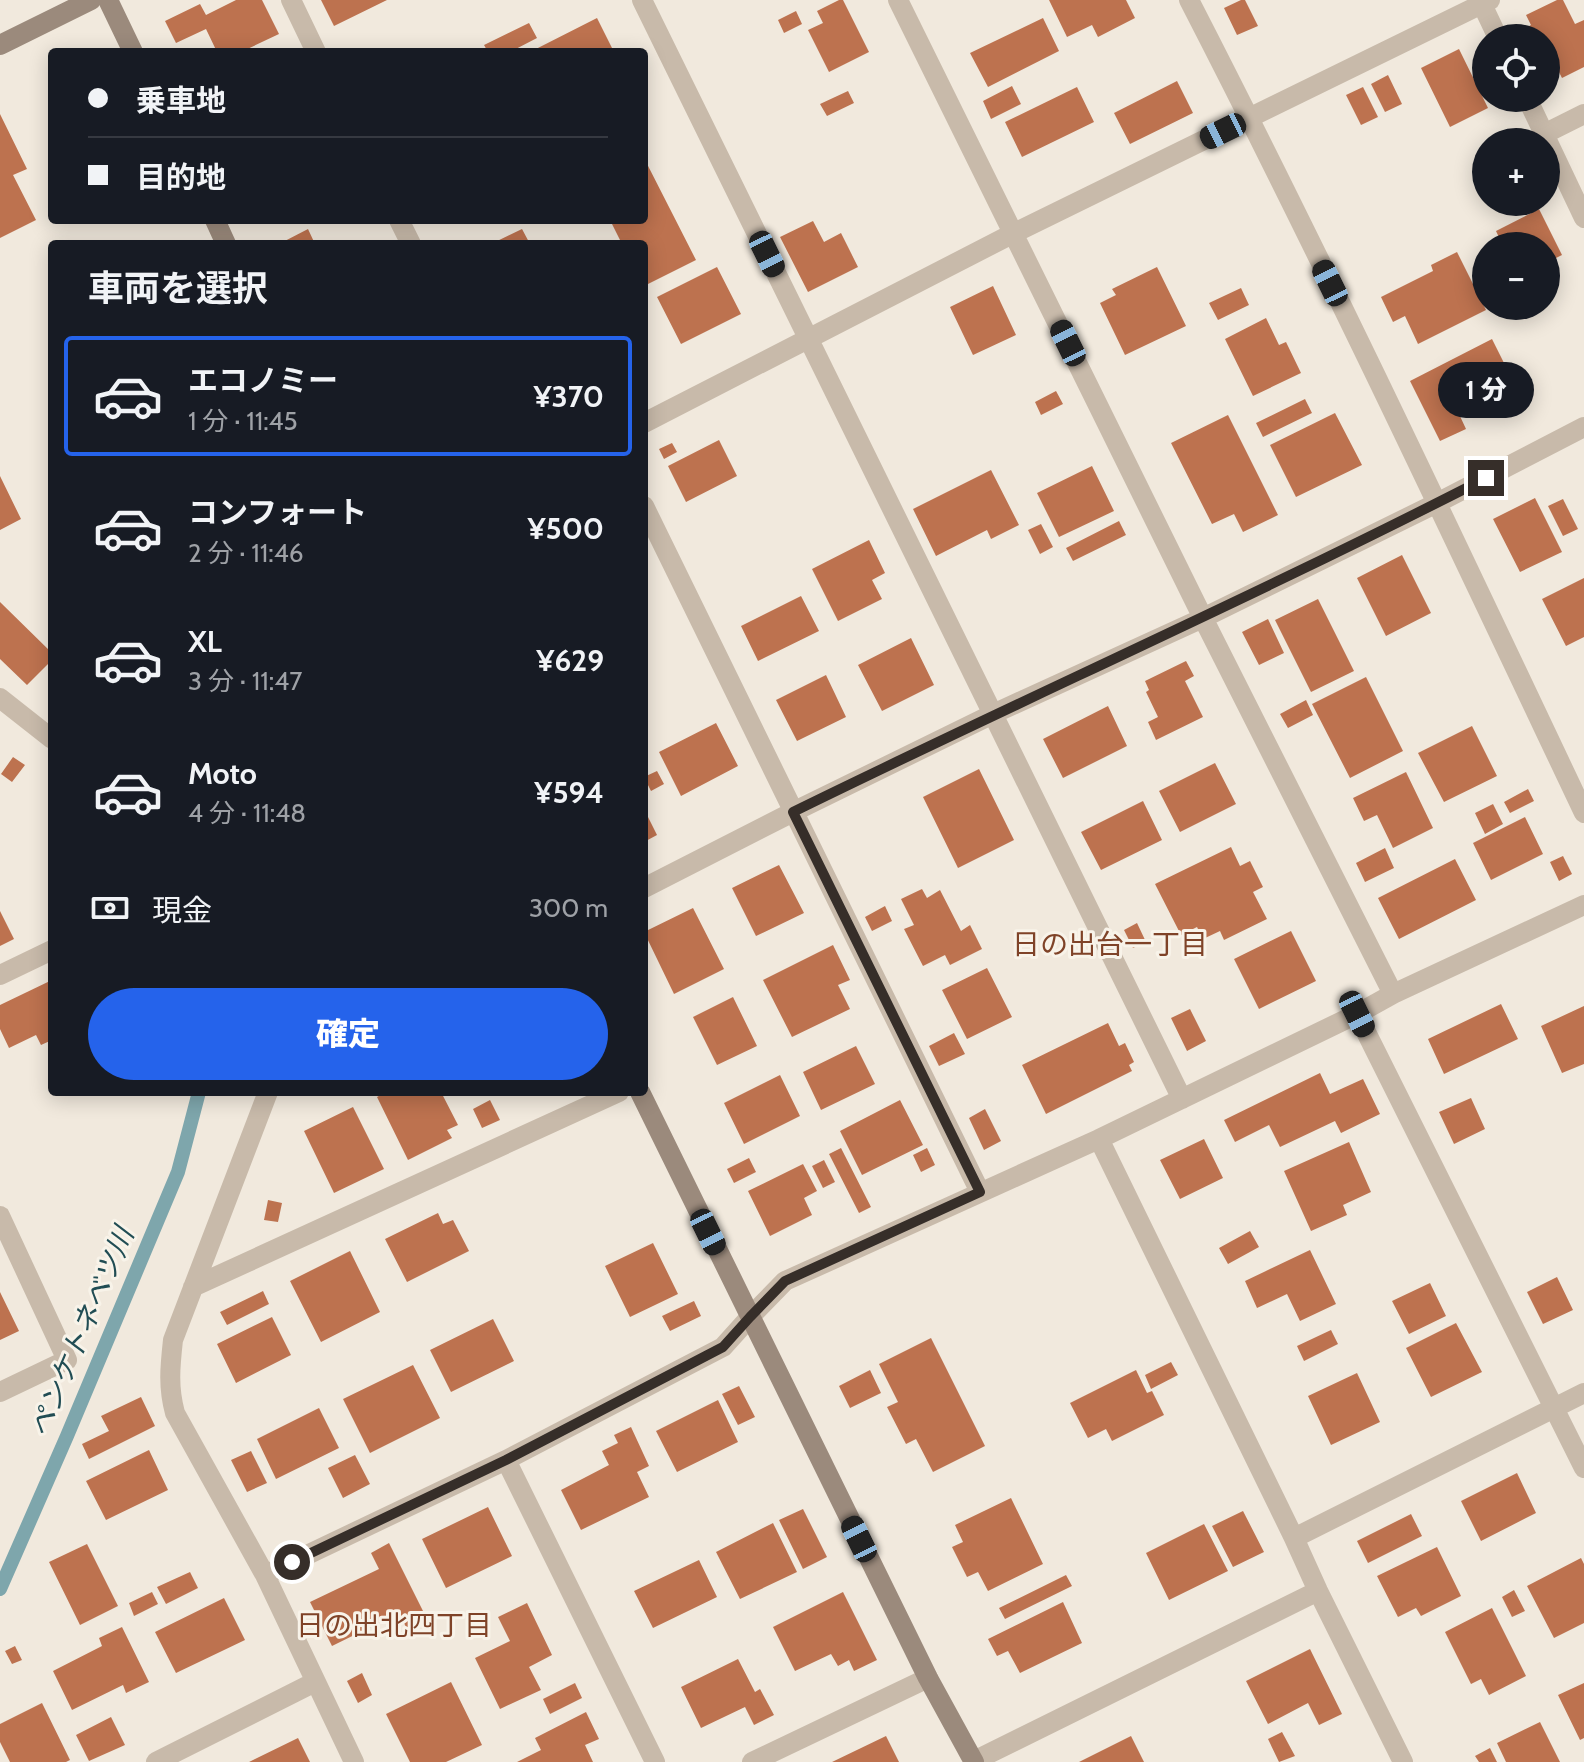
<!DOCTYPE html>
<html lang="ja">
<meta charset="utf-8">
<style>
:root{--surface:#171b24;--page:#242831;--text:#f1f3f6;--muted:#9ea1a6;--line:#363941;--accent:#2563eb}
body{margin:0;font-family:Cabin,"Noto Sans JP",sans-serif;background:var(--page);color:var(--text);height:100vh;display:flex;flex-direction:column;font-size:30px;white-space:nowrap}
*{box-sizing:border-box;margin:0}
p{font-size:26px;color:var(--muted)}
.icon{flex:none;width:44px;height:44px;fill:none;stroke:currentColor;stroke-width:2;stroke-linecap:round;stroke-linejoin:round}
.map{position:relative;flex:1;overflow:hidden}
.drawer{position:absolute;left:48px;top:240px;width:600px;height:856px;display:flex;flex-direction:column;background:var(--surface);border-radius:8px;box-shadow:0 4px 20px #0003}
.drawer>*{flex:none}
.hud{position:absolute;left:48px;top:48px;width:600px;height:176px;border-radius:8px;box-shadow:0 4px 20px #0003;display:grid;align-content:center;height:176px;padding:0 40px;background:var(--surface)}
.tools{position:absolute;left:1472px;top:24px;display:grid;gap:16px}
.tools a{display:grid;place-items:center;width:88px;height:88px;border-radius:50%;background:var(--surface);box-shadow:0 4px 20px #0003;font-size:40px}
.end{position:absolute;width:36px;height:36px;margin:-18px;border:10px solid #362e29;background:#fff;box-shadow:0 0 0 4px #fff}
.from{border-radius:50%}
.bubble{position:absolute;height:56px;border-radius:28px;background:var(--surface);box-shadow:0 4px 20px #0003;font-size:26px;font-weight:800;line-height:56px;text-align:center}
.car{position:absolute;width:24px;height:48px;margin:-24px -12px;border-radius:10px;box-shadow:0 0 6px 2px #0007;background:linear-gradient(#222 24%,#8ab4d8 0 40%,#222 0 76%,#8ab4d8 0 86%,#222 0)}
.hud b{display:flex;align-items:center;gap:28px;height:76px;font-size:30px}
.hud b+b{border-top:2px solid var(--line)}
.hud i{width:20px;height:20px;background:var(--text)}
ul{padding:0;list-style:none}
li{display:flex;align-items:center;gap:24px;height:120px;margin:0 16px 12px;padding:0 24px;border:4px solid transparent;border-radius:8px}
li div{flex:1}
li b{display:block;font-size:30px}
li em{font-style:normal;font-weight:800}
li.selected{border-color:var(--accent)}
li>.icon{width:72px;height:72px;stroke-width:1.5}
h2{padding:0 40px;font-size:36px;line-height:96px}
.pay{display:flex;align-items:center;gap:20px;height:88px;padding:0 40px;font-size:30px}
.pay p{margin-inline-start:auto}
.primary-button{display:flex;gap:16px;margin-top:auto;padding:16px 40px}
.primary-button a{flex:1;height:92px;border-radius:48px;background:var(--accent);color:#fff;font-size:32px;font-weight:800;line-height:92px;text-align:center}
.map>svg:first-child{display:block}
</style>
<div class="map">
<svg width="1584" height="1762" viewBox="0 0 1584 1762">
<rect width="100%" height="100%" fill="#f1e9dd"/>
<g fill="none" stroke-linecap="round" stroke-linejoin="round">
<path stroke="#7ea6ac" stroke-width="14" d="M 0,1589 L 67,1436 L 178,1172 L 199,1092"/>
</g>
<path fill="#bd724f" d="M 236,0 L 262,0 L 279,34 L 241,52 L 217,52 L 206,29 L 176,43 L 165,21 L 200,4 L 206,15 Z
M 321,0 L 387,0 L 334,26 Z
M 839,0 L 843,0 L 869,52 L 829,72 L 808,30 L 823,23 L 817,11 Z
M 1049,0 L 1126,0 L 1135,18 L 1098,37 L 1092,25 L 1067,37 Z
M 1241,0 L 1245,0 L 1258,26 L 1237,35 L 1224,8 Z
M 1557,0 L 1563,0 L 1575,24 L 1584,20 L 1584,67 L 1562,78 L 1555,64 L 1546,69 L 1546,38 L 1522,38 L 1519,32 L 1531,25 L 1526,15 Z
M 796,11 L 802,24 L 784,33 L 778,20 Z
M 597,18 L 612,48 L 603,52 L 530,52 Z
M 1043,18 L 1059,51 L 988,87 L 970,53 Z
M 529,23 L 537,38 L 510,52 L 488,52 L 484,45 Z
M 1459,49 L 1488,108 L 1450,127 L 1421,68 Z
M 1388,75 L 1402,104 L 1385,112 L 1371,84 Z
M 1177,81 L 1193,113 L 1130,144 L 1114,113 Z
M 1012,86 L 1021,104 L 991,119 L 983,101 Z
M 1077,87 L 1094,122 L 1022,157 L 1005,122 Z
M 1363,87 L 1378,117 L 1361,125 L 1346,95 Z
M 848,91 L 854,103 L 827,116 L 820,104 Z
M 0,114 L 27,169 L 13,175 L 36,220 L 0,238 Z
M 644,158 L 696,260 L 644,286 L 644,244 L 622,244 L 610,220 L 644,220 Z
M 1539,209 L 1562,255 L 1546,263 L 1546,246 L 1503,246 L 1496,231 Z
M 813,221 L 824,242 L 841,233 L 858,267 L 808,292 L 780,237 Z
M 308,229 L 315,244 L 279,244 Z
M 522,229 L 530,244 L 491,244 Z
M 1457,252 L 1486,310 L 1418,344 L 1405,316 L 1393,322 L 1381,297 L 1433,271 L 1431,265 Z
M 717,267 L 741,314 L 681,344 L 657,297 Z
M 1157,267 L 1186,326 L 1125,355 L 1100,303 L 1116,295 L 1112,289 Z
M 993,286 L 1016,335 L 973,355 L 950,307 Z
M 1241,288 L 1249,305 L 1218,320 L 1209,303 Z
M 1266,318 L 1279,345 L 1286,342 L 1301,373 L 1253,396 L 1225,339 Z
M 1492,339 L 1508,371 L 1483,383 L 1491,398 L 1459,414 L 1466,429 L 1440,441 L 1410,381 Z
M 1056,391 L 1063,404 L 1041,415 L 1035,402 Z
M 1305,399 L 1312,413 L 1263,437 L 1256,423 Z
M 1335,413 L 1362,465 L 1296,497 L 1270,445 Z
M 1228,415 L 1278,515 L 1243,532 L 1234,514 L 1212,524 L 1171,443 Z
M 719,440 L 737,476 L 686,502 L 668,466 Z
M 672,443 L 677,452 L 664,459 L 659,449 Z
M 1092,466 L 1114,511 L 1059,537 L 1037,493 Z
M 991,470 L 1019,525 L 991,539 L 987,530 L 936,556 L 913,509 Z
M 0,476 L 21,519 L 0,530 Z
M 1535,498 L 1562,552 L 1520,572 L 1493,519 Z
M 1563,499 L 1578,529 L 1563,536 L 1548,506 Z
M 1119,521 L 1126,535 L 1073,561 L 1066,548 Z
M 1041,524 L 1053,547 L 1040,554 L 1028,530 Z
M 869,540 L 885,573 L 872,580 L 882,599 L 838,621 L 812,569 Z
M 1402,555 L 1431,613 L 1386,636 L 1357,578 Z
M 1584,578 L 1584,637 L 1566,646 L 1542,599 Z
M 801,596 L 819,631 L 758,661 L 741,626 Z
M 1318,599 L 1354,671 L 1311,692 L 1275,620 Z
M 0,602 L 52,653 L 52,660 L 27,685 L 0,659 Z
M 1268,619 L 1284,653 L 1259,665 L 1242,632 Z
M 911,638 L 934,685 L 882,711 L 858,665 Z
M 1186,661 L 1194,676 L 1185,681 L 1203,717 L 1156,740 L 1148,722 L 1158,717 L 1146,692 L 1149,690 L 1145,681 Z
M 826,675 L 846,717 L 797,741 L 776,700 Z
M 1366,677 L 1403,751 L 1350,778 L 1312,704 Z
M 1306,700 L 1313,715 L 1288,728 L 1280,714 Z
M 1108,706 L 1127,746 L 1063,778 L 1043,739 Z
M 716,723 L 738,766 L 681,796 L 659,752 Z
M 1472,726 L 1497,776 L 1444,802 L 1418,753 Z
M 13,757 L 25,765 L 12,782 L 1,774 Z
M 1215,763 L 1236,804 L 1180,832 L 1159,791 Z
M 979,769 L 1014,840 L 958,868 L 923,797 Z
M 657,771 L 664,784 L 651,791 L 644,777 Z
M 1406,772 L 1433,828 L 1393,848 L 1377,815 L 1364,821 L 1353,798 Z
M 1528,789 L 1534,801 L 1510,813 L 1504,802 Z
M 1143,801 L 1162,840 L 1101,870 L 1081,832 Z
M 1493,804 L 1503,824 L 1485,834 L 1475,813 Z
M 644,809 L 657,835 L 644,842 Z
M 1525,817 L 1543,854 L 1491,880 L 1473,843 Z
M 1231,847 L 1240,866 L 1250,861 L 1263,887 L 1253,892 L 1267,919 L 1224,940 L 1220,931 L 1203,939 L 1197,927 L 1181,935 L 1155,884 Z
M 1385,848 L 1394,868 L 1365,882 L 1356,863 Z
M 1563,856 L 1572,874 L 1559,881 L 1550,862 Z
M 1455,859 L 1476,900 L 1399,939 L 1378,898 Z
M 779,865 L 804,913 L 756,936 L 732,888 Z
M 922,889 L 927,898 L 940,890 L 961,931 L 970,925 L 982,949 L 950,965 L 945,955 L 923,966 L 904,929 L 914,925 L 901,899 Z
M 885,906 L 892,921 L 872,931 L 865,917 Z
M 693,908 L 724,969 L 674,994 L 644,932 Z
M 0,911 L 14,939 L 0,946 Z
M 1137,923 L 1146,942 L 1133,948 L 1124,930 Z
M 1291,931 L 1316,981 L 1259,1009 L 1234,959 Z
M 833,945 L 850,980 L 838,985 L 850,1009 L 792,1037 L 763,980 Z
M 987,968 L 1012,1017 L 967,1039 L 942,990 Z
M 52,980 L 52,1040 L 41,1045 L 36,1035 L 9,1048 L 0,1029 L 0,1005 Z
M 733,997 L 757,1046 L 717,1065 L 693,1017 Z
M 1501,1004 L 1518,1039 L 1444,1074 L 1428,1039 Z
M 1584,1006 L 1584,1064 L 1562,1073 L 1541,1026 Z
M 1190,1009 L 1206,1041 L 1187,1051 L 1171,1018 Z
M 1108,1023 L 1119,1046 L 1125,1043 L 1134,1062 L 1129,1065 L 1132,1071 L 1046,1114 L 1022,1065 Z
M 954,1033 L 965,1054 L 939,1066 L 929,1046 Z
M 856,1046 L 875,1084 L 821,1110 L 803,1072 Z
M 1320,1073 L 1330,1094 L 1363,1079 L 1380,1114 L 1341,1133 L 1335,1121 L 1280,1147 L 1269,1125 L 1235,1142 L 1224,1120 Z
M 780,1075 L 800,1116 L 744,1144 L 724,1103 Z
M 386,1092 L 441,1092 L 458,1125 L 447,1130 L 452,1138 L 408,1160 L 377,1097 Z
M 1471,1098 L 1485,1129 L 1454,1144 L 1439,1112 Z
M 490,1100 L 500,1120 L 482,1128 L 473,1109 Z
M 900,1100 L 923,1145 L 862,1175 L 840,1131 Z
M 353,1107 L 384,1169 L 334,1193 L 304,1131 Z
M 985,1109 L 1001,1141 L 984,1150 L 969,1118 Z
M 1204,1139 L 1223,1178 L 1180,1199 L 1160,1160 Z
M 1349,1142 L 1371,1192 L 1343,1205 L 1347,1215 L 1311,1231 L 1284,1171 Z
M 841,1148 L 871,1207 L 859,1213 L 829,1154 Z
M 927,1148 L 935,1165 L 921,1172 L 913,1155 Z
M 749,1158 L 756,1172 L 734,1183 L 727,1169 Z
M 824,1160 L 835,1182 L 823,1188 L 812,1166 Z
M 803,1164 L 817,1191 L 804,1198 L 812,1215 L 770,1236 L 748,1191 Z
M 268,1200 L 282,1203 L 278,1222 L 264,1220 Z
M 438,1213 L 443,1224 L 453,1220 L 469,1251 L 407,1282 L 385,1239 Z
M 1250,1231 L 1259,1247 L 1228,1264 L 1219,1248 Z
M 653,1243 L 678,1294 L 630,1317 L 605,1266 Z
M 1310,1250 L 1336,1304 L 1300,1321 L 1287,1294 L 1257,1308 L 1245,1281 Z
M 350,1251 L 380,1312 L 321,1342 L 290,1281 Z
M 1557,1277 L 1573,1310 L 1543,1324 L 1527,1292 Z
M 1430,1283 L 1446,1316 L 1409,1334 L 1392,1301 Z
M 263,1291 L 269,1304 L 227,1325 L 220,1312 Z
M 0,1292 L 19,1331 L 0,1340 Z
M 694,1301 L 701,1316 L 670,1331 L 662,1316 Z
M 272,1317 L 291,1355 L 236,1383 L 217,1344 Z
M 493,1319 L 514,1361 L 451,1392 L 430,1350 Z
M 1456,1323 L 1482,1372 L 1431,1397 L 1406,1348 Z
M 1331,1330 L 1338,1344 L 1304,1361 L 1297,1346 Z
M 931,1338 L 985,1446 L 933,1472 L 916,1439 L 906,1444 L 887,1407 L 898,1402 L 879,1364 Z
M 1171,1362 L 1178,1375 L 1151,1389 L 1145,1375 Z
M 413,1365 L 440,1418 L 370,1453 L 343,1399 Z
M 870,1370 L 881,1393 L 850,1408 L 839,1386 Z
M 1136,1370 L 1147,1393 L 1152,1391 L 1164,1415 L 1112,1441 L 1106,1429 L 1088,1438 L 1070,1403 Z
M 1357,1373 L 1380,1422 L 1331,1445 L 1308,1396 Z
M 739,1386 L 755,1417 L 738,1425 L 722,1394 Z
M 141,1397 L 155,1426 L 89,1459 L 82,1444 L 109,1431 L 101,1416 Z
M 718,1400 L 738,1442 L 677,1472 L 656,1431 Z
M 319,1408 L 339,1448 L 276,1479 L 257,1439 Z
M 631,1427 L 649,1466 L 637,1472 L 649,1497 L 581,1530 L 561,1490 L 609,1465 L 602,1451 L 618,1443 L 614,1435 Z
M 149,1450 L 168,1490 L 106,1520 L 86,1481 Z
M 251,1451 L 267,1483 L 247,1492 L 231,1460 Z
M 355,1455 L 370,1484 L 343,1498 L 328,1468 Z
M 1517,1473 L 1536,1513 L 1481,1541 L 1461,1501 Z
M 1011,1498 L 1043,1564 L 988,1591 L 978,1572 L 967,1577 L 952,1547 L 963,1542 L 955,1525 Z
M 488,1507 L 512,1556 L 446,1588 L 422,1539 Z
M 803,1509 L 827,1557 L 803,1569 L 779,1520 Z
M 1243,1511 L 1264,1552 L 1233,1567 L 1212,1526 Z
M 1411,1514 L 1422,1536 L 1368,1563 L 1357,1541 Z
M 773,1523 L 797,1572 L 740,1599 L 716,1552 Z
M 1204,1524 L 1228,1571 L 1169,1600 L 1146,1553 Z
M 389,1543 L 428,1621 L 408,1631 L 399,1613 L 332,1646 L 310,1602 L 379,1569 L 371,1553 Z
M 87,1544 L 118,1606 L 80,1625 L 49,1562 Z
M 1437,1547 L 1461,1596 L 1421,1616 L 1416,1608 L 1398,1617 L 1377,1576 Z
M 1581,1558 L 1584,1564 L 1584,1623 L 1554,1638 L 1527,1586 Z
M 699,1560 L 717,1597 L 653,1628 L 634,1591 Z
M 190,1572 L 198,1588 L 166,1604 L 157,1587 Z
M 1066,1575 L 1072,1586 L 1005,1619 L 999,1608 Z
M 1514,1590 L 1525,1611 L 1512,1617 L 1502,1597 Z
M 152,1592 L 158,1604 L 134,1616 L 129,1603 Z
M 843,1592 L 877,1660 L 854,1671 L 849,1660 L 838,1666 L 831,1654 L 795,1671 L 773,1627 Z
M 224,1598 L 245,1640 L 176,1673 L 155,1632 Z
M 1063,1602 L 1082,1643 L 1020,1673 L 1008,1651 L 997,1656 L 988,1639 Z
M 527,1603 L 552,1655 L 529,1667 L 541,1690 L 500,1709 L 475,1658 L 510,1641 L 498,1617 Z
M 1492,1608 L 1526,1676 L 1489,1695 L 1481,1679 L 1471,1684 L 1445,1632 Z
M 122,1627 L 149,1682 L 126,1693 L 123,1685 L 72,1710 L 53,1671 L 102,1646 L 99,1638 Z
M 15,1646 L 22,1660 L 12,1664 L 5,1651 Z
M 1310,1649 L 1342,1714 L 1319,1725 L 1308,1703 L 1268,1724 L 1246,1681 Z
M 738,1659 L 755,1692 L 760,1689 L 774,1715 L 754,1725 L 745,1707 L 701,1728 L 681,1687 Z
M 362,1673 L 372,1695 L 358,1703 L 347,1681 Z
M 451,1682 L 482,1745 L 446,1762 L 410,1762 L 386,1714 Z
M 575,1683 L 582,1698 L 550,1714 L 543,1699 Z
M 1584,1683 L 1584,1738 L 1580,1740 L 1558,1695 Z
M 42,1703 L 70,1760 L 66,1762 L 10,1762 L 0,1742 L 0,1724 Z
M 586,1712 L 599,1739 L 585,1745 L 593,1762 L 517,1762 L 541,1750 L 535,1738 Z
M 111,1717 L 125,1745 L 89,1761 L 76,1735 Z
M 1540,1722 L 1560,1762 L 1506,1762 L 1497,1743 Z
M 1282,1732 L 1295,1756 L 1279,1762 L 1268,1739 Z
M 886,1736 L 899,1762 L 832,1762 Z
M 1131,1736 L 1144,1762 L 1079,1762 Z
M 298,1738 L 310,1762 L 249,1762 Z
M 1490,1748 L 1497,1762 L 1479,1762 L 1475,1756 Z"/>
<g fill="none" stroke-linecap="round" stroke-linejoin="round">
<path stroke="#c8baaa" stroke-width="20" d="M 291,0 L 316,52
M 642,0 L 1182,1099
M 898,0 L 1203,618 L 1393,994
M 1189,0 C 1327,268 1455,541 1584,813
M 1480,0 L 1498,38
M 1527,98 L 1584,218
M 1544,134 L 1584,114
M 399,220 L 411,244
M 644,423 L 1014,233 L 1490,0
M 644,506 L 980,1192
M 0,698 L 52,739
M 644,888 L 793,812 L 993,714 L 1203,618 L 1437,503 L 1584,427
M 0,975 L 52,950
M 1357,1014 L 1584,1468
M 268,1092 L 173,1340 C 170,1367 168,1387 175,1413 L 265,1575 L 354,1762
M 1099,1139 L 1294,1538 L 1318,1591 L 1403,1762
M 0,1216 L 67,1360 L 0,1392
M 193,1287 L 619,1092
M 506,1460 L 655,1762
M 1294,1538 L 1584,1393
M 265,1575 L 506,1460 L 723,1347 L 750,1317 L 785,1281 L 1099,1139 L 1357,1014 L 1393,994 L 1584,905
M 974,1761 L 1318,1591
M 156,1762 L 315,1682
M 752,1762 L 928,1678"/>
<path stroke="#9b8a7c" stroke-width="20" d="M 108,0 L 133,52
M 0,45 L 91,0
M 215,220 L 226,244
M 640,1092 L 928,1678 L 974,1762"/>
</g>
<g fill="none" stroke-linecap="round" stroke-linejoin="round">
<path stroke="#362e29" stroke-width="10" d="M 292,1562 L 506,1460 L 723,1347 L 750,1317 L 785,1281 L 980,1192 L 793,812 C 1023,699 1258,595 1486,478"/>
</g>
<g text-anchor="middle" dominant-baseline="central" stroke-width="6" stroke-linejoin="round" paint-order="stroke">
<g font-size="28" fill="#7f4328" stroke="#f8f3e9">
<text x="1110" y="944">日の出台一丁目</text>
<text x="394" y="1625">日の出北四丁目</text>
</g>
<g font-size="28" font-style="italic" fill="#214d54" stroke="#f8f3e9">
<text transform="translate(81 1332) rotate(-67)">ペンケトネベツ川</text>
</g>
</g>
</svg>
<div class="tools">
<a><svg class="icon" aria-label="locate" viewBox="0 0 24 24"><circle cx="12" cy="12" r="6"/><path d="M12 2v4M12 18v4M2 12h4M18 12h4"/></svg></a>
<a>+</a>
<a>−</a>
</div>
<i class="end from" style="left:292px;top:1562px"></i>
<i class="end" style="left:1486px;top:478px"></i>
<div class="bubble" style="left:1438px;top:362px;width:96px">1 分</div>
<i class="car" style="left:1223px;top:131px;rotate:244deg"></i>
<i class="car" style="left:767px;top:254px;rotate:154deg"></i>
<i class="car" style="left:1330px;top:283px;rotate:334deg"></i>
<i class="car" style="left:1068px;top:343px;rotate:334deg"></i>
<i class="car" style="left:1357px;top:1014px;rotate:154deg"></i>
<i class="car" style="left:708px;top:1232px;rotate:154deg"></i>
<i class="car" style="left:859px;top:1539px;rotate:334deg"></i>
<div class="hud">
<b><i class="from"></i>乗車地</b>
<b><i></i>目的地</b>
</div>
<section class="drawer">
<h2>車両を選択</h2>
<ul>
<li class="selected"><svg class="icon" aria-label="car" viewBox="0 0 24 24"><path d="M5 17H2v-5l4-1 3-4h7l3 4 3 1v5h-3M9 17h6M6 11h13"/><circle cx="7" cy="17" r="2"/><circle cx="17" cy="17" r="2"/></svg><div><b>エコノミー</b><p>1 分 · 11:45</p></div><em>¥370</em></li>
<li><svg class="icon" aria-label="car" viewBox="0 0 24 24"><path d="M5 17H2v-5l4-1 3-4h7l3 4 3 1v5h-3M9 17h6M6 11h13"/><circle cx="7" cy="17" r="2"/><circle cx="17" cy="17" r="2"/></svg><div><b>コンフォート</b><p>2 分 · 11:46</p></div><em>¥500</em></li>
<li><svg class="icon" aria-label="car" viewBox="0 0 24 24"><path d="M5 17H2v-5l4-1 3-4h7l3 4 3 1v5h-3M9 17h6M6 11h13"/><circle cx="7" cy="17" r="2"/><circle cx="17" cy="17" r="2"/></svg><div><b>XL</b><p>3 分 · 11:47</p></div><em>¥629</em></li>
<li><svg class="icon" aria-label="car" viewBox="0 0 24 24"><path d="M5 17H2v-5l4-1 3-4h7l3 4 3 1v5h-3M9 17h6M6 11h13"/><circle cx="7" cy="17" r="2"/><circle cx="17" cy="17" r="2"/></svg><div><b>Moto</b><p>4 分 · 11:48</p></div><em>¥594</em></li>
</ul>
<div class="pay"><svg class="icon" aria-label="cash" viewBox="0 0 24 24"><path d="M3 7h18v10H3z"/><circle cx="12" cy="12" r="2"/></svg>現金<p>300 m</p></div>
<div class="primary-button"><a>確定</a></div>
</section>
</div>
